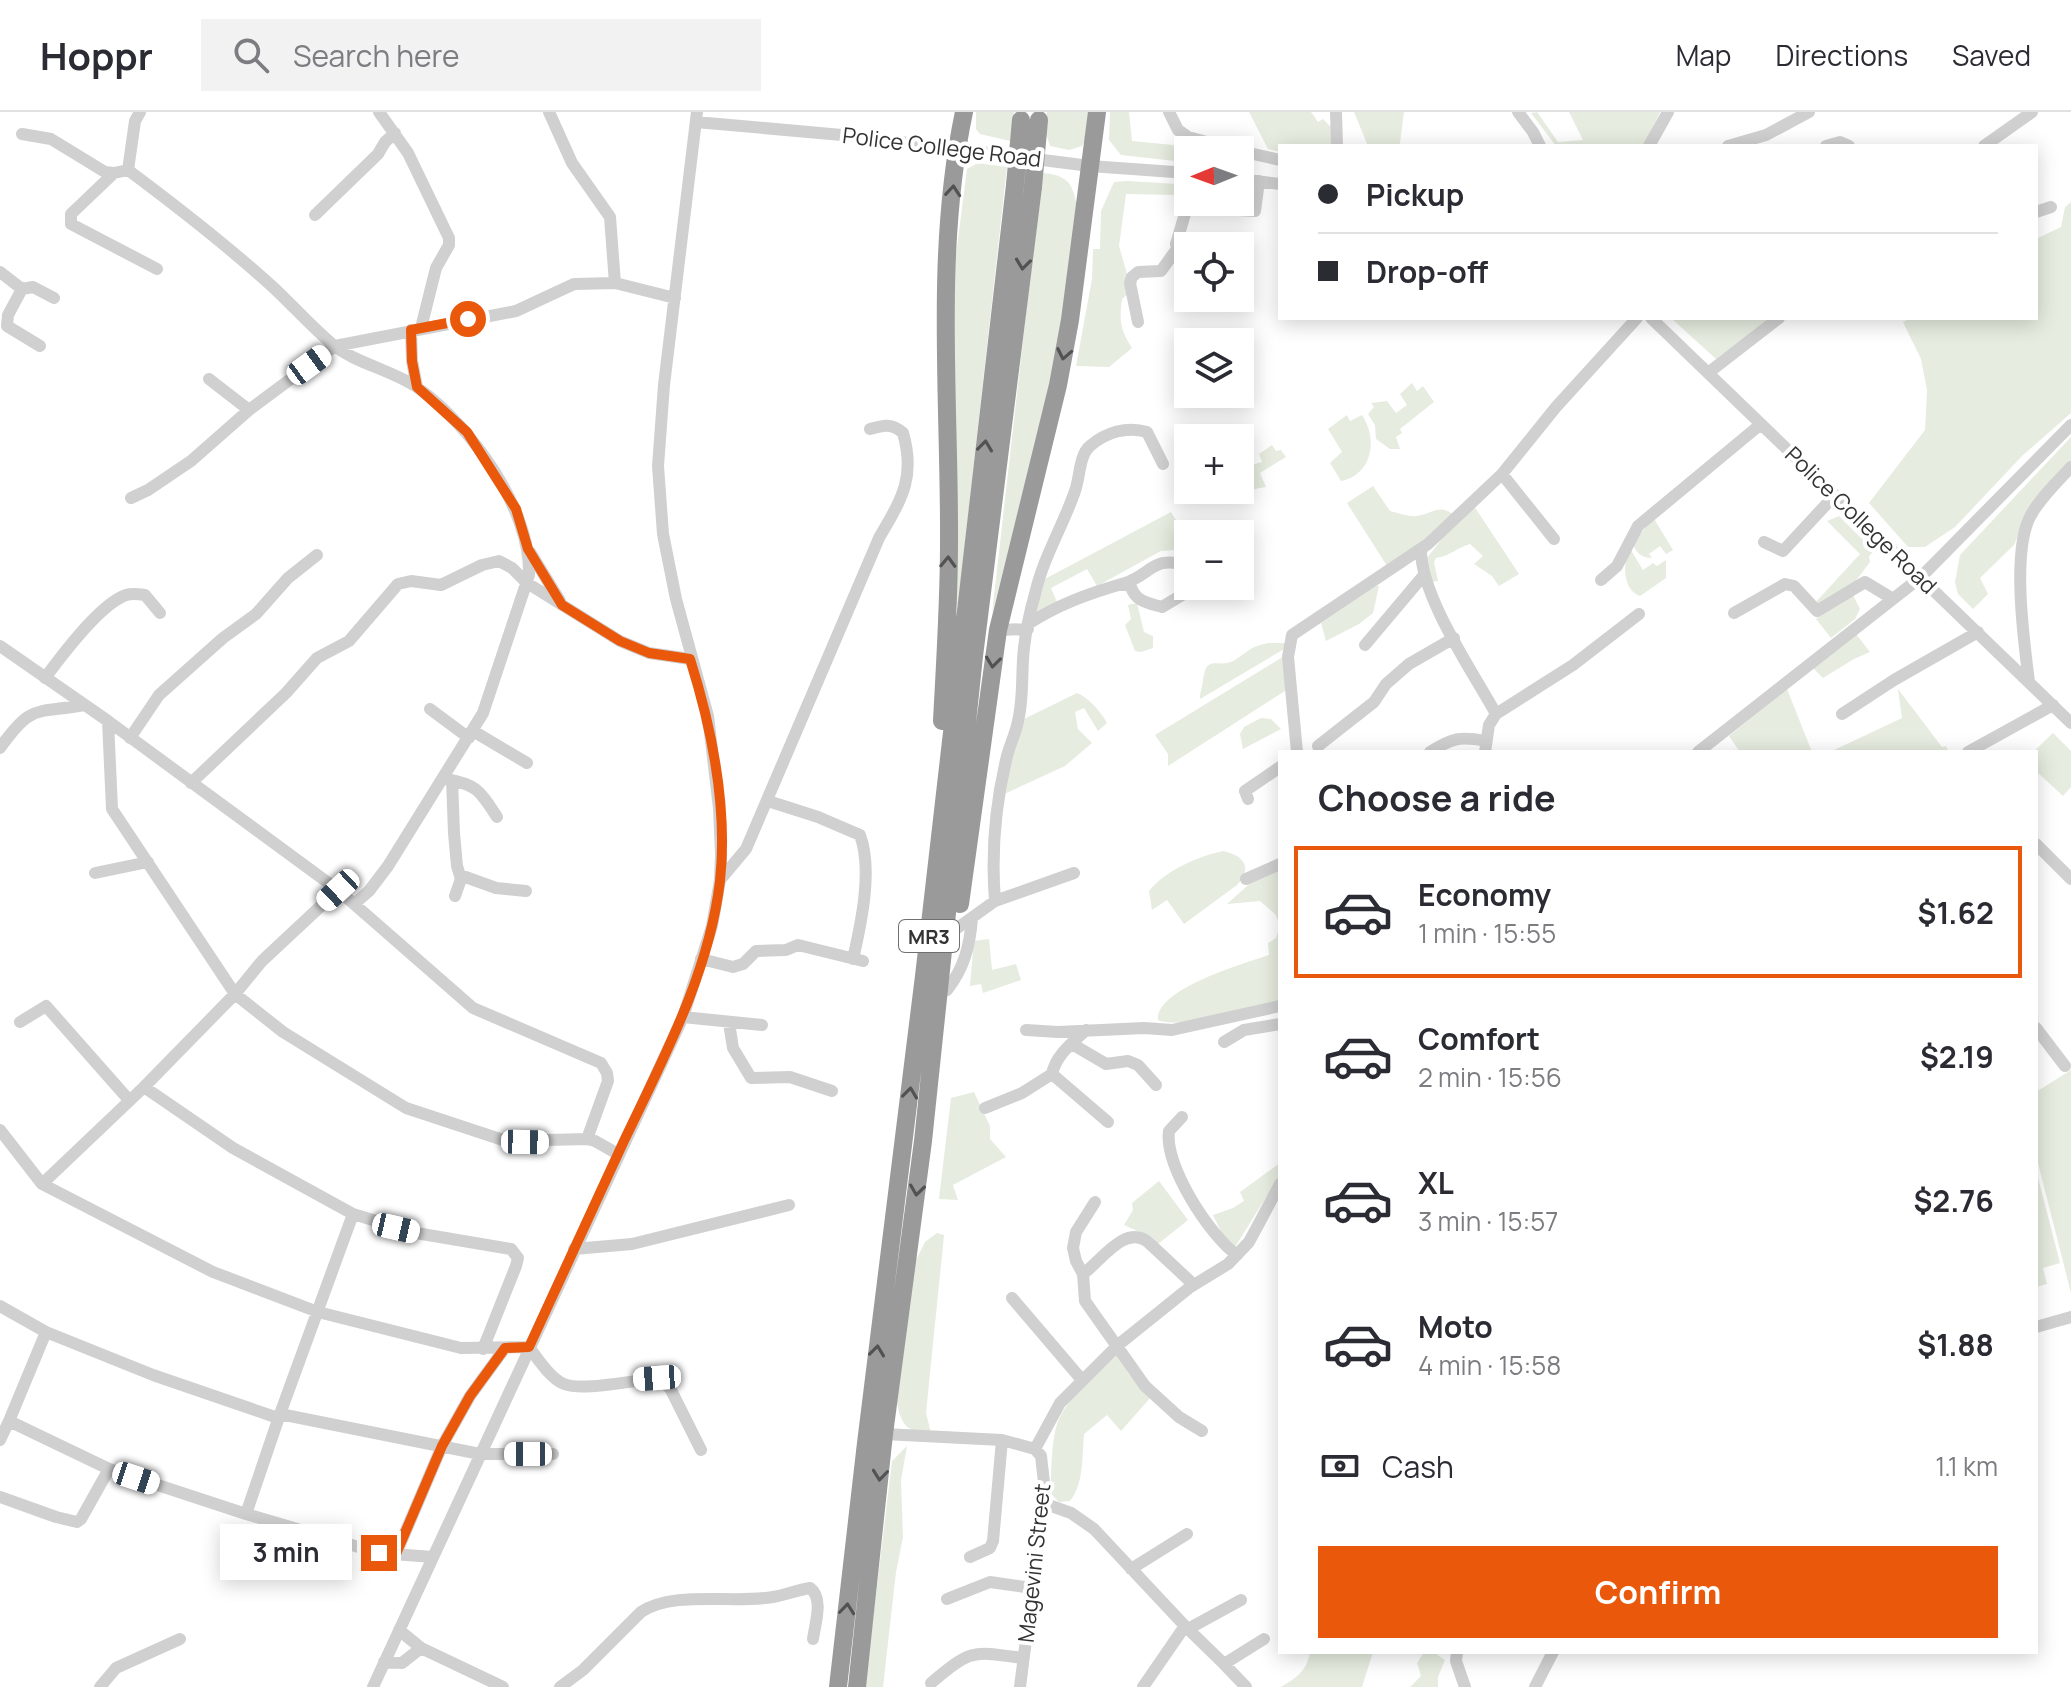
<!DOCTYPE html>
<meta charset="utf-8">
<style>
:root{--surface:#fff;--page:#f2f2f3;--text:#2b2b33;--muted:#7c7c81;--line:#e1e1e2;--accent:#ea580c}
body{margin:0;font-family:Manrope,sans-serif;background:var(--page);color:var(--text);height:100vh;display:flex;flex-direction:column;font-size:30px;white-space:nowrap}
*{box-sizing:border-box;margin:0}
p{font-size:26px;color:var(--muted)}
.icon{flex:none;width:44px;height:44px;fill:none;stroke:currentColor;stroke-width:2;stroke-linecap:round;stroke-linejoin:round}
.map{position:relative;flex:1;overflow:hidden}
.panel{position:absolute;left:1278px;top:638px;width:760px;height:904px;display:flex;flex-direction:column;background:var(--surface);border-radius:0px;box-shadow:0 4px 20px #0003}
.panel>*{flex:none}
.guide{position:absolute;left:1278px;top:32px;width:760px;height:176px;border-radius:0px;box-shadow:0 4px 20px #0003;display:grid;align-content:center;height:176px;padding:0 40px;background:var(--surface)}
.needle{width:52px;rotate:269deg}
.tools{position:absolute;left:1174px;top:24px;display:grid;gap:16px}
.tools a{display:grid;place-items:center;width:80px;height:80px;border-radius:0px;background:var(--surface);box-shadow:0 4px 20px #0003;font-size:40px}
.end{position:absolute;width:36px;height:36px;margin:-18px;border:10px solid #ea580c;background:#fff;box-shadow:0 0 0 4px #fff}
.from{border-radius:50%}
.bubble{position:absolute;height:56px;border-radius:0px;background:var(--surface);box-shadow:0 4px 20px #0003;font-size:26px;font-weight:700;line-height:56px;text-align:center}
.car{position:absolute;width:24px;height:48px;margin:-24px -12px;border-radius:10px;box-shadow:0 0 6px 2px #0007;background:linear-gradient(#fff 24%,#345 0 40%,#fff 0 76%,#345 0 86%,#fff 0)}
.guide b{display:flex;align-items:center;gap:28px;height:76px;font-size:30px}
.guide b+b{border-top:2px solid var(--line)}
.guide i{width:20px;height:20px;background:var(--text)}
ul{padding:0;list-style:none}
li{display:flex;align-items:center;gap:24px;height:132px;margin:0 16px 12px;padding:0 24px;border:4px solid transparent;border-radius:0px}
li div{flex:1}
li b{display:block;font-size:30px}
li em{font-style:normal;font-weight:700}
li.on{border-color:var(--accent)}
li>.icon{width:72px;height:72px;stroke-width:1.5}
h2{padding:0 40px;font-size:36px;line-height:96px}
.pay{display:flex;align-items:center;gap:20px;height:88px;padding:0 40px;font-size:30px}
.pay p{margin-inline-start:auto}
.primary-button{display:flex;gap:16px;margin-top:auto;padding:16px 40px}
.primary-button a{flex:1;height:92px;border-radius:0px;background:var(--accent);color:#fff;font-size:32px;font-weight:700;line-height:92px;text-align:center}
header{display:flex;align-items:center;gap:48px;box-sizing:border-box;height:112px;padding:0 40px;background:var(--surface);border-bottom:2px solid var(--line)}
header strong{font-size:38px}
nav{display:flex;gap:44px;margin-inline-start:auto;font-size:28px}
.search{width:560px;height:72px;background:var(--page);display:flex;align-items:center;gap:20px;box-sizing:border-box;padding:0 28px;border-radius:0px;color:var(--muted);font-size:30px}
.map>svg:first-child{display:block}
</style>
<header>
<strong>Hoppr</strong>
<div class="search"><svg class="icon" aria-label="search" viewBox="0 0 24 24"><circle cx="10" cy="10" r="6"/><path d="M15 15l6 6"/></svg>Search here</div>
<nav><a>Map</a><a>Directions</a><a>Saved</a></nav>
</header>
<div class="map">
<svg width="2071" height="1575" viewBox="0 0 2071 1575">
<rect width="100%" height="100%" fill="#fff"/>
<path fill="#e6ecdf" d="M 976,0 L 1014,0 L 1010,29 L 980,22 L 976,17 Z
M 1047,0 L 1089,0 L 1087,25 L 1082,34 L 1069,38 L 1050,34 L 1045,18 Z
M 1110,0 L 1129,0 L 1132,29 L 1173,33 L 1180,40 L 1179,46 L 1175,49 L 1121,43 L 1109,28 Z
M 1249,0 L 1311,0 L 1318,10 L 1323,7 L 1332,16 L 1334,34 L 1280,34 L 1280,40 L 1268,37 Z
M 1354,0 L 1404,0 L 1400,31 L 1398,34 L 1368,34 Z
M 1537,0 L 1558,30 L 1583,28 L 1569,0 L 1660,0 L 1644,34 L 1556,34 L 1531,1 Z
M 978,51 L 1007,55 L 958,493 L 955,493 L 954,159 L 967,57 Z
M 1042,61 C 1072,63 1074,76 1078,102 L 1051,275 L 992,502 Z
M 1127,69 L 1178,72 L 1177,83 L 1126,82 L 1119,134 L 1128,165 L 1128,182 L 1122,187 C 1119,208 1120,218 1132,236 L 1109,255 L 1076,254 L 1092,167 L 1093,137 L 1100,137 L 1101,99 L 1114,70 Z
M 2071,90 L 2071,301 L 2023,343 L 1955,415 L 1925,435 L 1908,435 L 1869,391 L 1925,318 L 1927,278 L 1921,247 L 1903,210 L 1912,206 L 2036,206 L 2036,127 L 2061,115 L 2065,95 Z
M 1671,206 L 1772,206 L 1716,247 Z
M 1412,271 L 1417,279 L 1423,274 L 1434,290 L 1400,317 L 1402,321 L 1396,325 L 1400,337 L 1390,337 L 1376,327 L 1375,313 L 1368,302 L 1374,295 L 1371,291 L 1387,289 L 1396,301 L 1407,293 L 1400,282 Z
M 1347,303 L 1350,309 L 1362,303 C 1379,329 1371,363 1341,369 L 1330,351 L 1342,340 L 1328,317 Z
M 2071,325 L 2071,351 L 2030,395 L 2014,433 L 1980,466 L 1988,482 L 1973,497 L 1958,482 L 1955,470 L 1960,443 Z
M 1272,333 L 1276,339 L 1281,338 L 1286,345 L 1260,361 L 1266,375 L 1249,378 L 1240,375 L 1240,356 L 1262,350 L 1259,342 Z
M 1373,374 L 1390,399 C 1398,401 1409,405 1417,404 C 1432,402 1439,391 1454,403 L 1389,457 L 1347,391 Z
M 1474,394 L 1519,462 L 1499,474 L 1492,464 L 1474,452 L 1483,444 L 1470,432 C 1458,435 1450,444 1436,446 L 1434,450 L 1438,469 L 1429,470 L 1427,446 L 1451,415 Z
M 1171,400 L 1188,427 L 1188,437 L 1161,439 L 1097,474 L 1087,457 L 1051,476 L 1057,490 L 1032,507 L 1041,469 Z
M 1839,404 L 1874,439 L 1869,444 L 1870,450 L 1852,474 L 1822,495 L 1814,492 L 1860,442 L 1827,409 Z
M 1653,405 L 1673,438 L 1666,442 L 1660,434 L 1649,442 L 1652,446 C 1642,446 1636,441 1633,432 Z
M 1629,435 L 1643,458 L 1653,451 L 1657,454 L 1666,448 L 1666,466 L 1640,484 C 1622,478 1623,450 1629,435 Z
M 1376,474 L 1379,474 L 1373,501 L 1359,512 L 1326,529 L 1321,511 Z
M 1853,483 L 1860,497 L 1855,507 L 1831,526 L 1816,507 L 1847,484 Z
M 1137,491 L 1144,520 L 1153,524 L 1153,536 L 1141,540 L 1135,539 L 1125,513 L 1131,507 L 1128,493 Z
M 1856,522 L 1870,540 L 1854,547 L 1823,566 L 1813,556 Z
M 1269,531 L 1286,531 L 1284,537 L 1200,587 C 1200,580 1202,576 1203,568 C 1207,540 1218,558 1235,548 C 1249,539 1251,534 1269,531 Z
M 1286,543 L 1288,577 L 1168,654 L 1168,642 L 1155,623 Z
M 1787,577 L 1812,640 L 1740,640 L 1729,624 Z
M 1898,577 L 1942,635 L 1946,634 L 1949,640 L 1830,640 L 1902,606 Z
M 1077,581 C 1088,585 1102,601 1107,611 L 1098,619 L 1084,596 L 1075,600 L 1078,617 L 1092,631 L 1065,654 L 1002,683 L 1022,608 Z
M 1261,606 L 1271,607 L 1281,617 L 1243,637 L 1240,622 L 1244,615 Z
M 2053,621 L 2071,639 L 2071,675 L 2063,684 L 2036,659 L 2036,640 L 2033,640 Z
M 1223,739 C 1244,743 1253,756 1237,773 L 1184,812 L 1167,788 L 1152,798 L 1149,779 C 1166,758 1197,745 1223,739 Z
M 1280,755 L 1280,812 L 1275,802 L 1260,789 L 1227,792 L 1256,766 Z
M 1280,813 L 1280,890 C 1252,896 1182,918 1158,908 C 1155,877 1245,851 1269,843 L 1268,831 L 1276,826 Z
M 989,827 L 992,858 L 1016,852 L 1021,868 L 983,881 L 981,872 L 970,874 L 974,829 Z
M 2071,958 L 2071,1181 L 2036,1043 L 2036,980 Z
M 974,980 L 990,1014 L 990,1027 L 1006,1045 L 953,1073 L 958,1088 L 939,1087 L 951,986 Z
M 1280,1051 L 1280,1063 L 1235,1135 L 1226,1130 L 1213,1103 L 1233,1096 L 1244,1089 L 1240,1080 Z
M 2036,1058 L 2060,1151 L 2043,1156 L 2047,1172 L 2036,1175 Z
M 1159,1069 L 1188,1108 L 1158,1132 L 1153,1126 L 1124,1113 L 1133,1098 L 1132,1091 Z
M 937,1121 L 944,1123 L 926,1301 L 931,1321 C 907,1320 901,1314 897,1290 L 915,1150 L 925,1130 Z
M 1118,1241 L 1128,1261 L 1151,1285 L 1121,1319 L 1107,1303 L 1084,1322 C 1082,1344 1084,1372 1070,1389 L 1059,1390 L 1051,1382 C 1051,1363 1051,1324 1059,1307 C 1071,1281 1099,1261 1118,1241 Z
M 907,1334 L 901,1368 L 903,1425 L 896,1460 L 883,1575 L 865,1575 L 892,1349 Z
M 1310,1540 L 1373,1540 L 1362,1575 L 1281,1575 C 1296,1566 1307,1559 1310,1540 Z
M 1424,1540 L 1433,1540 L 1445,1548 L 1438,1565 L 1438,1575 L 1410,1575 L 1421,1564 L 1417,1551 Z"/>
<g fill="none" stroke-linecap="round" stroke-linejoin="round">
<path stroke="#d0d0d0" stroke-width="12" d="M 379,0 L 408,41 L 449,126 L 449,133 L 436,156 L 421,216
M 549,0 L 572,51 L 610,105 L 615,171
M 1169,0 L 1178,18 L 1188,25 L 1237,38
M 1336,0 L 1337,34
M 1518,0 L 1533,20 L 1540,34
M 696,10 L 853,24 L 1090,54 L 1188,61
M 22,22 L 51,27 L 105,60 L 114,61 L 128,58 C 179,96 228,134 275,177 C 294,195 312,215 332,232 C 356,252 393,258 418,276 C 471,313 531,398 529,463 L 483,601 L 388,754 L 369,779 L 354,792
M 1649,34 L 1668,0
M 1728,34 L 1766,23 L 1809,0
M 1826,34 L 1840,30 L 1849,34
M 1984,34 L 2032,0
M 1240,39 L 1280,48
M 128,58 L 135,9 L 140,0
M 114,61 L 71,102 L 71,112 L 157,157
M 1240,67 L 1280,72
M 2036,100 L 2051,95
M 315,103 L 378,42 L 385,30 L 395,21
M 1188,142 L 1176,132 L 1187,95 L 1255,99 L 1259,69
M 0,160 L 22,177 L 8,203 L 7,214 L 40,234
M 22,177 L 33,175 L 54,186
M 1651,206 L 2071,611
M 1138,210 L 1130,171 L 1132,165 L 1138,160 L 1161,159 L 1179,134
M 411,218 L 412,249 L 417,275
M 1708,261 L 1779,206
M 209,267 L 249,298
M 1502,362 L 1554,427
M 131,386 L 148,378 L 191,349 L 249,298 L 335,234 L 516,199 L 574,172 L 615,171 L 675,186
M 1764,430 L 1783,439 L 1835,383
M 1421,438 C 1421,485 1473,560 1496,602 L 1489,613 L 1485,640
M 530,440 L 560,489
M 1601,468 L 1617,454 L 1638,414 L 1761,312
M 1123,472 L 1131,475 C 1136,490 1148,491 1162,495 L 1197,474
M 1734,501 L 1785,472 L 1794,474 L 1817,499 L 1865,470 L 1893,487
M 1028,512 C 1059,492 1090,481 1125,471 C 1151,463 1153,442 1188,454
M 998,518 L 1028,517
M 1365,533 L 1424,463
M 0,534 L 108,609 L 112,697 L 235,882 L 283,920 L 406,996 L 506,1029 L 587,1027 L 595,1029 L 618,1042
M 45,566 C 62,543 100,492 126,483 C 132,481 139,482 145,483 L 160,501
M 2029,570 C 2024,529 2011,438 2031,403 C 2041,385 2057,370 2071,355
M 430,597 L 469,626
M 1496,602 L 1573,553 L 1639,502
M 1842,602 L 1894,568 L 1978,520
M 473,619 L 527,651
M 130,626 L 159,583 L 223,526 L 256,502 L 288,466 L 317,443
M 1318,634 L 1374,590 L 1386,572 L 1409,552 L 1454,526
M 0,636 C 32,591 35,602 84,593
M 1297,640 L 1288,545 L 1292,523 L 1428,432 L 1502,362 L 1556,295 L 1637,206
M 1430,640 C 1452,626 1460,624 1486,629
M 1698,640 L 1921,465 L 2071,313
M 1968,640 L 2053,593
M 445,667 C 477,672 480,679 497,705
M 452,668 L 454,721 L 457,754 L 461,767 L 455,784
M 191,671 L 286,581 L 317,546 L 349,529 L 398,472 L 411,469 L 441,473 L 482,453 L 499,449 L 512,456 L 527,471 L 620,529 L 649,541 L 690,547
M 1248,687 L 1245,679 L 1280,655
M 768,689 L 818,705 L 860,723 C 873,758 861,812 853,847
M 2036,732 L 2071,767
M 95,761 L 148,750
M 460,763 L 496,776 L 526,779
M 1246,767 L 1280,752
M 720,768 L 746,737 L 879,426 C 901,388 916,366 903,321 C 892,311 884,313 870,317
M 338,778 L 473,896 L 601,951 L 607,961 L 608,969 L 587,1027
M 995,789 C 991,739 995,693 1007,644 C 1010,632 1016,621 1018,609 C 1024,585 1021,560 1024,536 C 1026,518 1030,499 1035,482 C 1043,446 1063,414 1075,379 C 1080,366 1079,343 1090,334 C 1106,320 1127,314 1147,320 L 1163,352
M 956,817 L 995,789 L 1074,761
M 701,847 L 733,855 L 743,852 L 756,839 L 786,838 L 798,833 L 863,849
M 947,878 C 964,856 970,834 972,806
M 683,905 L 762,913
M 20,910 L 46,894 L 129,988
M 729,911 L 733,936 L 751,966 L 790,965 L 832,979
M 2036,916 L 2065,954
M 1026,918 L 1058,920 L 1144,916 L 1172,918 L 1280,894
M 1086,918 C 1072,931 1056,943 1052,962 L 1108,1010
M 1224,930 L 1244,918 L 1280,912
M 1072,932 L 1106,952 L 1128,949 L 1138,953 L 1156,973
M 144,975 L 233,1036 L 353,1102 L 416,1121 L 511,1137 L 518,1146 L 516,1154 L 483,1237
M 985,996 L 1022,981 L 1052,962
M 1182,1005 L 1169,1019 C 1164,1053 1209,1123 1237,1143
M 0,1018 L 42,1072 L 144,975 L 235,882 L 262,849 L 338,778 L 108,609
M 42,1072 L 213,1160 L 318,1200 L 461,1236 L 529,1235 C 538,1247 550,1266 564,1272 C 585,1280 635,1267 659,1267 L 670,1276 L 701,1338
M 1095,1090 L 1076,1120 L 1073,1136 L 1076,1149 L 1083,1162 L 1085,1189 L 1145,1274 L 1179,1305 L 1202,1319
M 353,1102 L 280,1302 L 480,1342 L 553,1342
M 574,1137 L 632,1132 L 789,1093
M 1083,1162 C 1102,1148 1125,1112 1148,1130 L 1194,1173
M 1012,1186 L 1082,1268
M 0,1194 L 46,1220
M 2036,1215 L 2071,1205
M 280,1302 L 246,1402 L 379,1441 L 433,1445
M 884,1322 L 1002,1328 L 1035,1337 L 1041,1344 L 1045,1379 L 1020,1575
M 0,1328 L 9,1309
M 1035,1337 L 1060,1291 L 1118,1233 L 1189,1176 L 1228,1152 L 1249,1130 L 1280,1072
M 0,1385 L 56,1405 L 77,1410 L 81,1407 L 109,1357
M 1043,1391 L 1071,1401 L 1094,1417 L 1185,1514 L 1224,1552 L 1264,1527
M 246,1402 L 109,1357 L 9,1309 L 46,1220 L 153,1263 L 278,1306
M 396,1442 L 442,1334 L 470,1284 L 505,1236
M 970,1445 L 990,1436 L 993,1429 L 1002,1328
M 1131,1457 L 1187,1422
M 947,1487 L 990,1470 L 1032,1476
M 1188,1517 L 1241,1488
M 399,1518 L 421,1536 L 503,1575
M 1457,1540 L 1456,1549 L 1465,1575
M 384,1550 L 402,1551 L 421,1536
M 1224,1552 L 1246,1575
M 931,1571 C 972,1537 971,1539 1023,1546
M 100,1575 L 116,1556 L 180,1527
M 373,1575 L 683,905 L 712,814 L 720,768 L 721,743 L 719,696 L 708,604 L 676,487 L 663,422 L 658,354 L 664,273 L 697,0
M 560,1575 L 583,1558 L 641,1500 C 674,1478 733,1492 773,1485 C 785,1483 797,1478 810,1476 C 824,1486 815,1512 813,1527
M 1143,1575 L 1185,1514
M 1535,1575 L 1553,1540"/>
<path stroke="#9a9a9a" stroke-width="18" d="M 942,609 C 945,551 949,491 949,432 C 950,288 934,142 964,0
M 960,792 L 998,518 L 1058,273 L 1070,208 L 1097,0
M 838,1575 L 866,1331 L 924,864 L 1015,73
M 857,1575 L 884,1322 L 923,1029 L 974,544 L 1033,75"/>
<path stroke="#9a9a9a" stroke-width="18" d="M 1015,73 L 1021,8
M 1033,75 L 1039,8"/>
</g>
<defs><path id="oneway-chevron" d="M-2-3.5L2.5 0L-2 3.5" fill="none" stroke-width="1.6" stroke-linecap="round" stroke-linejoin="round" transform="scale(2)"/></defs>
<g stroke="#525252">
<use href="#oneway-chevron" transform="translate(953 79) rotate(-85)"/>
<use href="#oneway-chevron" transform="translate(1023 152) rotate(97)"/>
<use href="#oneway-chevron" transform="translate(1064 242) rotate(101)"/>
<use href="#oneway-chevron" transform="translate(985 334) rotate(-83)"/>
<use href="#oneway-chevron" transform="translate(948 450) rotate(-88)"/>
<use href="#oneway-chevron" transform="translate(993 550) rotate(97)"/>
<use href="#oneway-chevron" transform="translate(910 981) rotate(-83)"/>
<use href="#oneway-chevron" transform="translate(917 1078) rotate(98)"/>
<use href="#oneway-chevron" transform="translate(877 1239) rotate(-83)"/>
<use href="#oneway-chevron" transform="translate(880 1363) rotate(96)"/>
<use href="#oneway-chevron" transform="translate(847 1497) rotate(-84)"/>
</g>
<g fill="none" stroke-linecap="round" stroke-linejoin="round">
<path stroke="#ea580c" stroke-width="10" d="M 379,1441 L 396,1442 L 442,1334 L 470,1284 L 505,1236 L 529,1235 C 561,1167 591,1099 623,1031 C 663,947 709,862 720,769 C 728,695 712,617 690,547 L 649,541 L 620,529 L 562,493 L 528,437 L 516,397 L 467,320 L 417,275 L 412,249 L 411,218 L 468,207"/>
</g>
<g text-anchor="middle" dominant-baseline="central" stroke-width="8" stroke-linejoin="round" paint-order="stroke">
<rect fill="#fff" stroke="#707070" stroke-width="2" x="899" y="808" width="60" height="32" rx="6"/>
<g font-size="20" font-weight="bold" fill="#333">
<text x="929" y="824">MR3</text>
</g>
<g font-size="22" fill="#333" stroke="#fff">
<text transform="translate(942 35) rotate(7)">Police College Road</text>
<text transform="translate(1861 408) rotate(44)">Police College Road</text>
<text transform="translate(1034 1451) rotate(-84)">Magevini Street</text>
</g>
</g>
</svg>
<div class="tools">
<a><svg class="needle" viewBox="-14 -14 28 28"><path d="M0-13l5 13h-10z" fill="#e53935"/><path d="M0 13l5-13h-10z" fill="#7c7c81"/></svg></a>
<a><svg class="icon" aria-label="locate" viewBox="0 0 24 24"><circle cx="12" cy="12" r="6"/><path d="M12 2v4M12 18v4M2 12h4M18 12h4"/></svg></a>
<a><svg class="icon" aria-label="layers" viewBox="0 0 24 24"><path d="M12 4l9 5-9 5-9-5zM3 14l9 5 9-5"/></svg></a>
<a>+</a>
<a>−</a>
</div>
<i class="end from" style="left:468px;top:207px"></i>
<i class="end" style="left:379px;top:1441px"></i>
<div class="bubble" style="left:220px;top:1412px;width:132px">3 min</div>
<i class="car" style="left:309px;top:253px;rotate:54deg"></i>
<i class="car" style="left:338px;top:778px;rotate:227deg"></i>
<i class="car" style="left:525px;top:1030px;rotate:91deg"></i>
<i class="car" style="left:396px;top:1116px;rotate:103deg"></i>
<i class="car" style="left:657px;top:1266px;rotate:266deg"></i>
<i class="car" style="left:528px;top:1342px;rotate:270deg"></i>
<i class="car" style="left:136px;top:1366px;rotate:108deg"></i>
<div class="guide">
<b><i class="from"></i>Pickup</b>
<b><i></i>Drop-off</b>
</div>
<section class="panel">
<h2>Choose a ride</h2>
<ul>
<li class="on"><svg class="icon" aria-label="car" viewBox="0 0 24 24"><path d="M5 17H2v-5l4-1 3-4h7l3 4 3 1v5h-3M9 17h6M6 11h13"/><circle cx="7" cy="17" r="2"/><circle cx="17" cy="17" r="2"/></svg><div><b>Economy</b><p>1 min · 15:55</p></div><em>$1.62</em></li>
<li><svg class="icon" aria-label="car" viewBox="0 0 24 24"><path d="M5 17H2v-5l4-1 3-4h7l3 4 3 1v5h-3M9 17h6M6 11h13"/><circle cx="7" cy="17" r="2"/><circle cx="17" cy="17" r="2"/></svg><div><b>Comfort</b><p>2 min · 15:56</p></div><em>$2.19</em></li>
<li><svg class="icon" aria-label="car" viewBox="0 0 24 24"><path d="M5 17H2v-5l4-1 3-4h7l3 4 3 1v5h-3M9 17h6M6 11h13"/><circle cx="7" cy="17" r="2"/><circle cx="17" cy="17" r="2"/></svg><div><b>XL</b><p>3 min · 15:57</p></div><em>$2.76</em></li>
<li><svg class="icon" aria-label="car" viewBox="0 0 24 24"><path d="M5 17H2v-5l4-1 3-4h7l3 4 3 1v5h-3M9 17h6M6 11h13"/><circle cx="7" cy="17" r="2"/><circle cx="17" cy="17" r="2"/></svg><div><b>Moto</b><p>4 min · 15:58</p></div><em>$1.88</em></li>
</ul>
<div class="pay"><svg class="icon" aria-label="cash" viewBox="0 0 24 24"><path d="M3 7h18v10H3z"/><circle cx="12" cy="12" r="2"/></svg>Cash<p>1.1 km</p></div>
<div class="primary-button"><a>Confirm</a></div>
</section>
</div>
